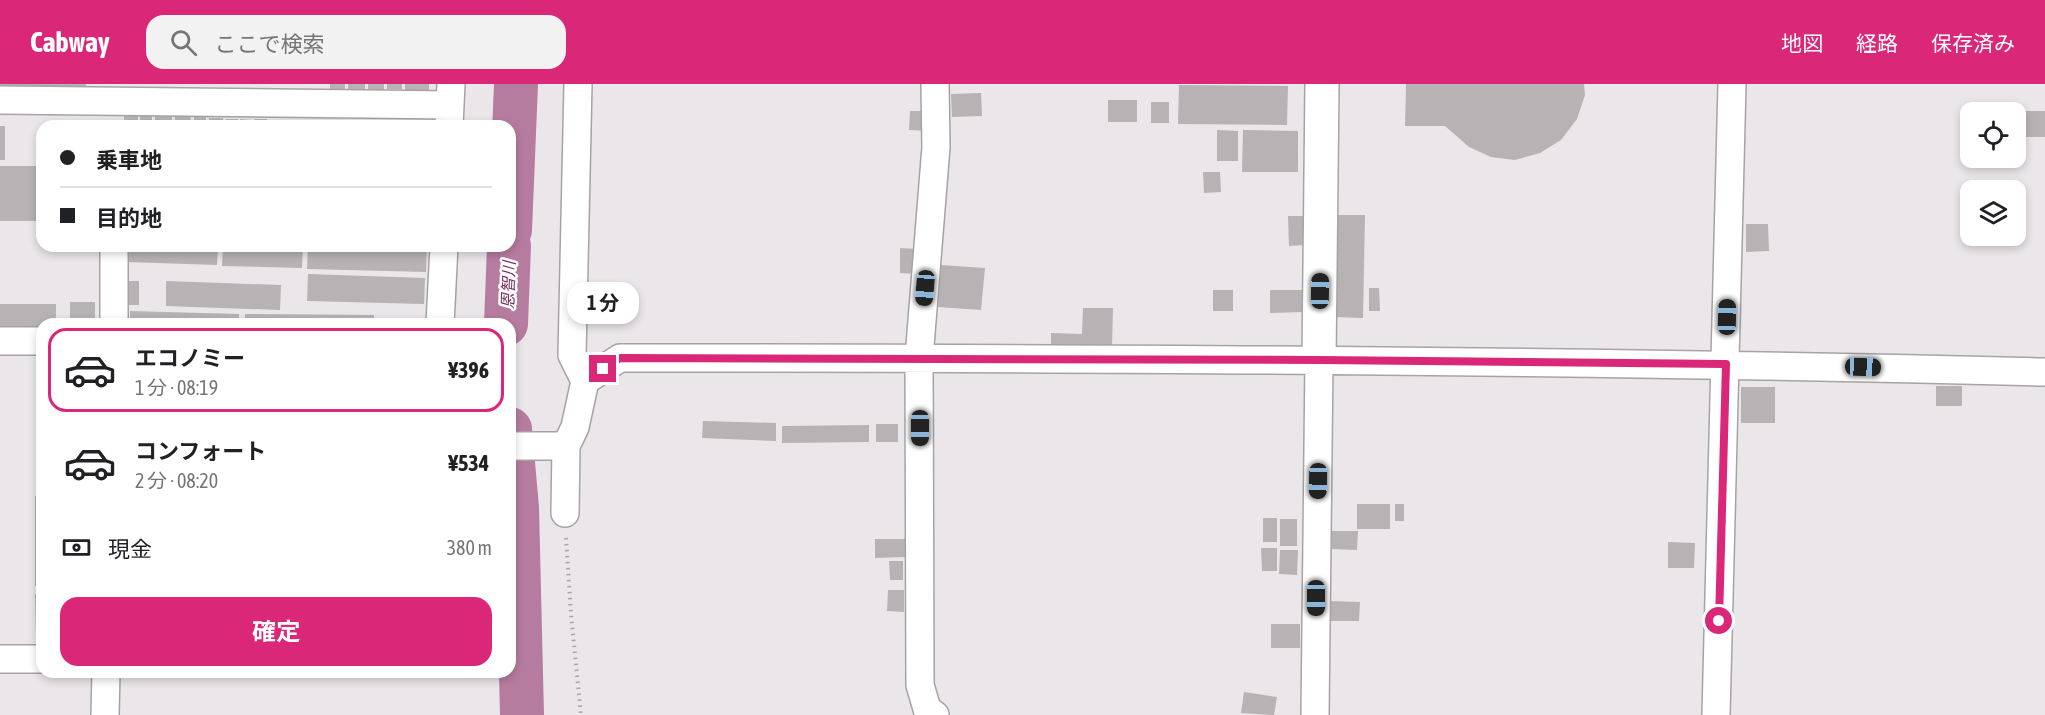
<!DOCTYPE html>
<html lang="ja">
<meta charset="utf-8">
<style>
:root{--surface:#fff;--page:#f2f2f2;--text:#202124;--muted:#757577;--line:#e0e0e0;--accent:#db2777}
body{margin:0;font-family:"Asap Condensed","Noto Sans JP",sans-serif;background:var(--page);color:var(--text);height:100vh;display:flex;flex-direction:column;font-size:22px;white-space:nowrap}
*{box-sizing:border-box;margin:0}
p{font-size:20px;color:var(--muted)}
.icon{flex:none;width:33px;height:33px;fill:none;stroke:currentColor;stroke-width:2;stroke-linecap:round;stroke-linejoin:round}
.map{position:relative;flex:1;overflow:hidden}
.sheet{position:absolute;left:36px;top:234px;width:480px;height:360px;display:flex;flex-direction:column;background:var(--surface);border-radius:18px;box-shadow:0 3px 9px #0003}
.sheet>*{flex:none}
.banner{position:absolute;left:36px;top:36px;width:480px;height:132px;border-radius:18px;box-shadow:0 3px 9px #0003;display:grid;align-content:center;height:132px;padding:0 24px;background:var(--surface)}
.buttons{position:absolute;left:1960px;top:18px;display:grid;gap:12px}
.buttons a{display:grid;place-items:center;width:66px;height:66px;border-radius:12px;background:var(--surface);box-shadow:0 3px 9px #0003;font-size:30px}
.end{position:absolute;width:27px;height:27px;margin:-14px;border:8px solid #db2777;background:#fff;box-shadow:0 0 0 3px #fff}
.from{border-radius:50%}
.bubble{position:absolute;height:42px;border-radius:18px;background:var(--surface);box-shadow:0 3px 9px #0003;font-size:20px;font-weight:700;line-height:42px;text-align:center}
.car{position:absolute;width:18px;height:36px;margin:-18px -9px;border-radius:8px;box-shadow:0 0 4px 2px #0007;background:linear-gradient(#222 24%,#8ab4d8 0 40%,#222 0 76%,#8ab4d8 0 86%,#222 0)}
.banner b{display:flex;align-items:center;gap:21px;height:57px;font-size:22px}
.banner b+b{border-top:2px solid var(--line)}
.banner i{width:15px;height:15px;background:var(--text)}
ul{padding:10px 0 0;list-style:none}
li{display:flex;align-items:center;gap:18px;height:84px;margin:0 12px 9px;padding:0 12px;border:3px solid transparent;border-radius:18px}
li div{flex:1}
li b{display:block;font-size:22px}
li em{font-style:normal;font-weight:700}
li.selected{border-color:var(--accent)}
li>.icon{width:54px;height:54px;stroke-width:1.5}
.pay{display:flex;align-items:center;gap:15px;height:66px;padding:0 24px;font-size:22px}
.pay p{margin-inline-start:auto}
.button{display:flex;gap:12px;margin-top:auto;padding:12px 24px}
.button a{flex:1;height:69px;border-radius:18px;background:var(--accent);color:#fff;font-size:24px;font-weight:700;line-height:69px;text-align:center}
header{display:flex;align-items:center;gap:36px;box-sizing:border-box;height:84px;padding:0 30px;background:var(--accent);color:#fff}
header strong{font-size:28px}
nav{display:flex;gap:33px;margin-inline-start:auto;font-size:21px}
.search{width:420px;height:54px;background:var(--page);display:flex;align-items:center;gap:15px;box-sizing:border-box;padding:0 21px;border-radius:18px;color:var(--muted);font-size:22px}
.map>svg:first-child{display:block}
</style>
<header>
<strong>Cabway</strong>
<div class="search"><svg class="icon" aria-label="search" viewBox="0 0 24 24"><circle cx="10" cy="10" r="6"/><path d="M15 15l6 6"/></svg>ここで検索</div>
<nav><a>地図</a><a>経路</a><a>保存済み</a></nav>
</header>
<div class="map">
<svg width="2045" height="631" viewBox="0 0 2045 631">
<rect width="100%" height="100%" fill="#eae6e9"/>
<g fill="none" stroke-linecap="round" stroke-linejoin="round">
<path stroke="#b67c9f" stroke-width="44" d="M 510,146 L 516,0
M 506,240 L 509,162
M 510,345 L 517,424 L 522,631"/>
</g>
<path fill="#b7b3b5" d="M 0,0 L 86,0 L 86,11 L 0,9 Z
M 330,0 L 345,0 L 345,5 L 330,5 Z
M 348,0 L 365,0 L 365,7 L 348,6 Z
M 368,0 L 384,0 L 384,7 L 368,6 Z
M 387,0 L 402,0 L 402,5 L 387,5 Z
M 405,0 L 429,0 L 429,6 L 405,6 Z
M 1406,0 L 1584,0 L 1585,11 L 1577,35 L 1561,56 L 1540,69 L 1515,76 L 1491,73 L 1469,63 L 1445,42 L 1405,42 Z
M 1179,1 L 1288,2 L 1287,41 L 1178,40 Z
M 981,9 L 982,32 L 952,33 L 951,10 Z
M 1108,16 L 1137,16 L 1137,38 L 1108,38 Z
M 1151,18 L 1169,18 L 1169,39 L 1151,39 Z
M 910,27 L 928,27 L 928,47 L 909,46 Z
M 2019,27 L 2045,27 L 2045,53 L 2020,53 Z
M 140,29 L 152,29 L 152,42 L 140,42 Z
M 124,30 L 138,30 L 138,42 L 124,42 Z
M 155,30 L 172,30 L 172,42 L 155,42 Z
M 175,31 L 191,32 L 190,42 L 175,42 Z
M 194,33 L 206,33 L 206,42 L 194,42 Z
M 209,34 L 223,34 L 223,42 L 209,42 Z
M 226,35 L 238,35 L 238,42 L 225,42 Z
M 240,35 L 252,36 L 252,42 L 240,42 Z
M 254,35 L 267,35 L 267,42 L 254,42 Z
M 269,36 L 280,36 L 280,42 L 269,42 Z
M 282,36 L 295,36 L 295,42 L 282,42 Z
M 0,42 L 5,42 L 5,76 L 0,76 Z
M 1217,46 L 1238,47 L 1238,77 L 1217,77 Z
M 1243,46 L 1298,47 L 1298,88 L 1242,88 Z
M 0,82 L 42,82 L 42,137 L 0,137 Z
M 1203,88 L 1220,88 L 1221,108 L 1204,109 Z
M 1336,131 L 1365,131 L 1363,234 L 1334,233 Z
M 1288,132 L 1303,132 L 1304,161 L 1289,162 Z
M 1746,140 L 1768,140 L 1769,167 L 1746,168 Z
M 126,162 L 218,162 L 217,181 L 126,178 Z
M 223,162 L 303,162 L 302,184 L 222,182 Z
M 308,162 L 427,162 L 426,188 L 307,185 Z
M 900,164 L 918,165 L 917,190 L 900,189 Z
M 941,181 L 985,184 L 981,226 L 938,223 Z
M 308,190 L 425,194 L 424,220 L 307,217 Z
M 122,197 L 139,197 L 139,221 L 123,221 Z
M 166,197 L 281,201 L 280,226 L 166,222 Z
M 1369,204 L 1379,204 L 1380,227 L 1369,227 Z
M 1213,206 L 1233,206 L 1233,227 L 1213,227 Z
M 1270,206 L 1304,206 L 1304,228 L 1270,229 Z
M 70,218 L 95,218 L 95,238 L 70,238 Z
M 0,220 L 56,220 L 56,240 L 42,240 L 42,247 L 0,247 Z
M 1083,224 L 1113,224 L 1112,263 L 1051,262 L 1051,249 L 1082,250 Z
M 130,227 L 239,230 L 239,240 L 130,240 Z
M 245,230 L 374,231 L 374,240 L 245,240 Z
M 38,268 L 42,268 L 42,406 L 36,406 Z
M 1936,302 L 1962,302 L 1962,322 L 1936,322 Z
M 1741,303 L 1775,303 L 1775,339 L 1741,339 Z
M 703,337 L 776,339 L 776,357 L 702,354 Z
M 876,340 L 898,340 L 898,358 L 876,358 Z
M 869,341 L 869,358 L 782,359 L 782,342 Z
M 35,412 L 42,412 L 42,502 L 35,502 Z
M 1357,420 L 1390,420 L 1390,445 L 1357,445 Z
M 1395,420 L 1404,420 L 1404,437 L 1395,437 Z
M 1263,434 L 1277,434 L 1277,458 L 1263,458 Z
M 1280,435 L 1297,435 L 1297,462 L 1280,462 Z
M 1332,447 L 1358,447 L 1357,466 L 1332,465 Z
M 875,455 L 905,455 L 905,473 L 875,474 Z
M 1668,458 L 1695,459 L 1694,484 L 1668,484 Z
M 1261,464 L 1277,464 L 1277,487 L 1262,487 Z
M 1280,466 L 1298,466 L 1297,491 L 1279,490 Z
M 889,477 L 903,477 L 903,496 L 890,496 Z
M 888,506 L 904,506 L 904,528 L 887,527 Z
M 35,510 L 42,510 L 42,551 L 36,552 Z
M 1330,517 L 1360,518 L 1359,537 L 1330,537 Z
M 1271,540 L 1300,540 L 1300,564 L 1271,564 Z
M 1244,608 L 1277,613 L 1274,631 L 1241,629 Z"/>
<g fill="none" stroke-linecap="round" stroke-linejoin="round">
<g stroke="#a7a3a5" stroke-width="30">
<path id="street" d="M 0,16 L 450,21
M 449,42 L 451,0
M 114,240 L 114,162
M 440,240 L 444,162
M 0,257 L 42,257
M 585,297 L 620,274 C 1095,274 1570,276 2045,288
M 510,362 L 566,362
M 565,429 L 566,362 L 575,343 L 585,297 L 572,271 L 578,0
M 0,575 L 42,575
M 105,631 L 106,588
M 935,631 L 927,625 L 920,601 L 919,274 L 936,63 L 935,0
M 1315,631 L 1319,276
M 1716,631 L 1732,0"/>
</g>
<g stroke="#a7a3a5" stroke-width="36">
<path id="secondary" d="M 1319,276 L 1322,0"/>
</g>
<path stroke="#a8a4a7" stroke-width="4" stroke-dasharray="1.5 4.5" stroke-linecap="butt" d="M 566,454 L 571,530 L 581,631"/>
<use href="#street" stroke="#fff" stroke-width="27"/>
<use href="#secondary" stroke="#fff" stroke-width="33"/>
</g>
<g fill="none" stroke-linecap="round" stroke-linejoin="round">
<path stroke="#db2777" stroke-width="8" d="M 603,285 L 620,274 L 1319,276 L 1726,280 L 1719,537"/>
</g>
<g text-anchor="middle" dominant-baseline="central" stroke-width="5" stroke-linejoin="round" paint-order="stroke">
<g font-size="16" font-style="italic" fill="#732c5c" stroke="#fff">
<text transform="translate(508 201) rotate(-88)">恩智川</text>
</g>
</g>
</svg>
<div class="buttons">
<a><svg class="icon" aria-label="locate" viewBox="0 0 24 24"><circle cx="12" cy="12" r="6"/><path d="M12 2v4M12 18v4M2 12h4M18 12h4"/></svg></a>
<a><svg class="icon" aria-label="layers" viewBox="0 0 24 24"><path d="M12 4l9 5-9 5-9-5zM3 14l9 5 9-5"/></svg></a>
</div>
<i class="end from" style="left:1719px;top:537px"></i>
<i class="end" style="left:603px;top:285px"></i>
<div class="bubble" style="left:567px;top:198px;width:72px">1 分</div>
<i class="car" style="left:925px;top:204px;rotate:185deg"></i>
<i class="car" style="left:1320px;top:207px;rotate:1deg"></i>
<i class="car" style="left:1727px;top:233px;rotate:1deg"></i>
<i class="car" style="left:1863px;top:283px;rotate:92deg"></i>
<i class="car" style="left:920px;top:344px;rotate:180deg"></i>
<i class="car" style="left:1318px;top:397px;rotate:181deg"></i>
<i class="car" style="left:1316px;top:514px;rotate:180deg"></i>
<div class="banner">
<b><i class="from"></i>乗車地</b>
<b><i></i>目的地</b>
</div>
<section class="sheet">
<ul>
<li class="selected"><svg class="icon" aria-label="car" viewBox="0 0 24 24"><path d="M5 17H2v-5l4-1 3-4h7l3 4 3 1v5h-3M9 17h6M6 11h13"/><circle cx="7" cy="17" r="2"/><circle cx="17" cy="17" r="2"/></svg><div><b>エコノミー</b><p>1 分 · 08:19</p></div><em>¥396</em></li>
<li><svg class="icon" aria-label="car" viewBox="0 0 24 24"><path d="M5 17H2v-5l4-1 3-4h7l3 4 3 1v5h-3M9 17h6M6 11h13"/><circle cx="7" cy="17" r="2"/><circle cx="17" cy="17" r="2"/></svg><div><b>コンフォート</b><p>2 分 · 08:20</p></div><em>¥534</em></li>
</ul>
<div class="pay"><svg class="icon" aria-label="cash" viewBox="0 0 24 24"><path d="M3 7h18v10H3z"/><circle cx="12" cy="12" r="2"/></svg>現金<p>380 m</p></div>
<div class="button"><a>確定</a></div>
</section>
</div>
